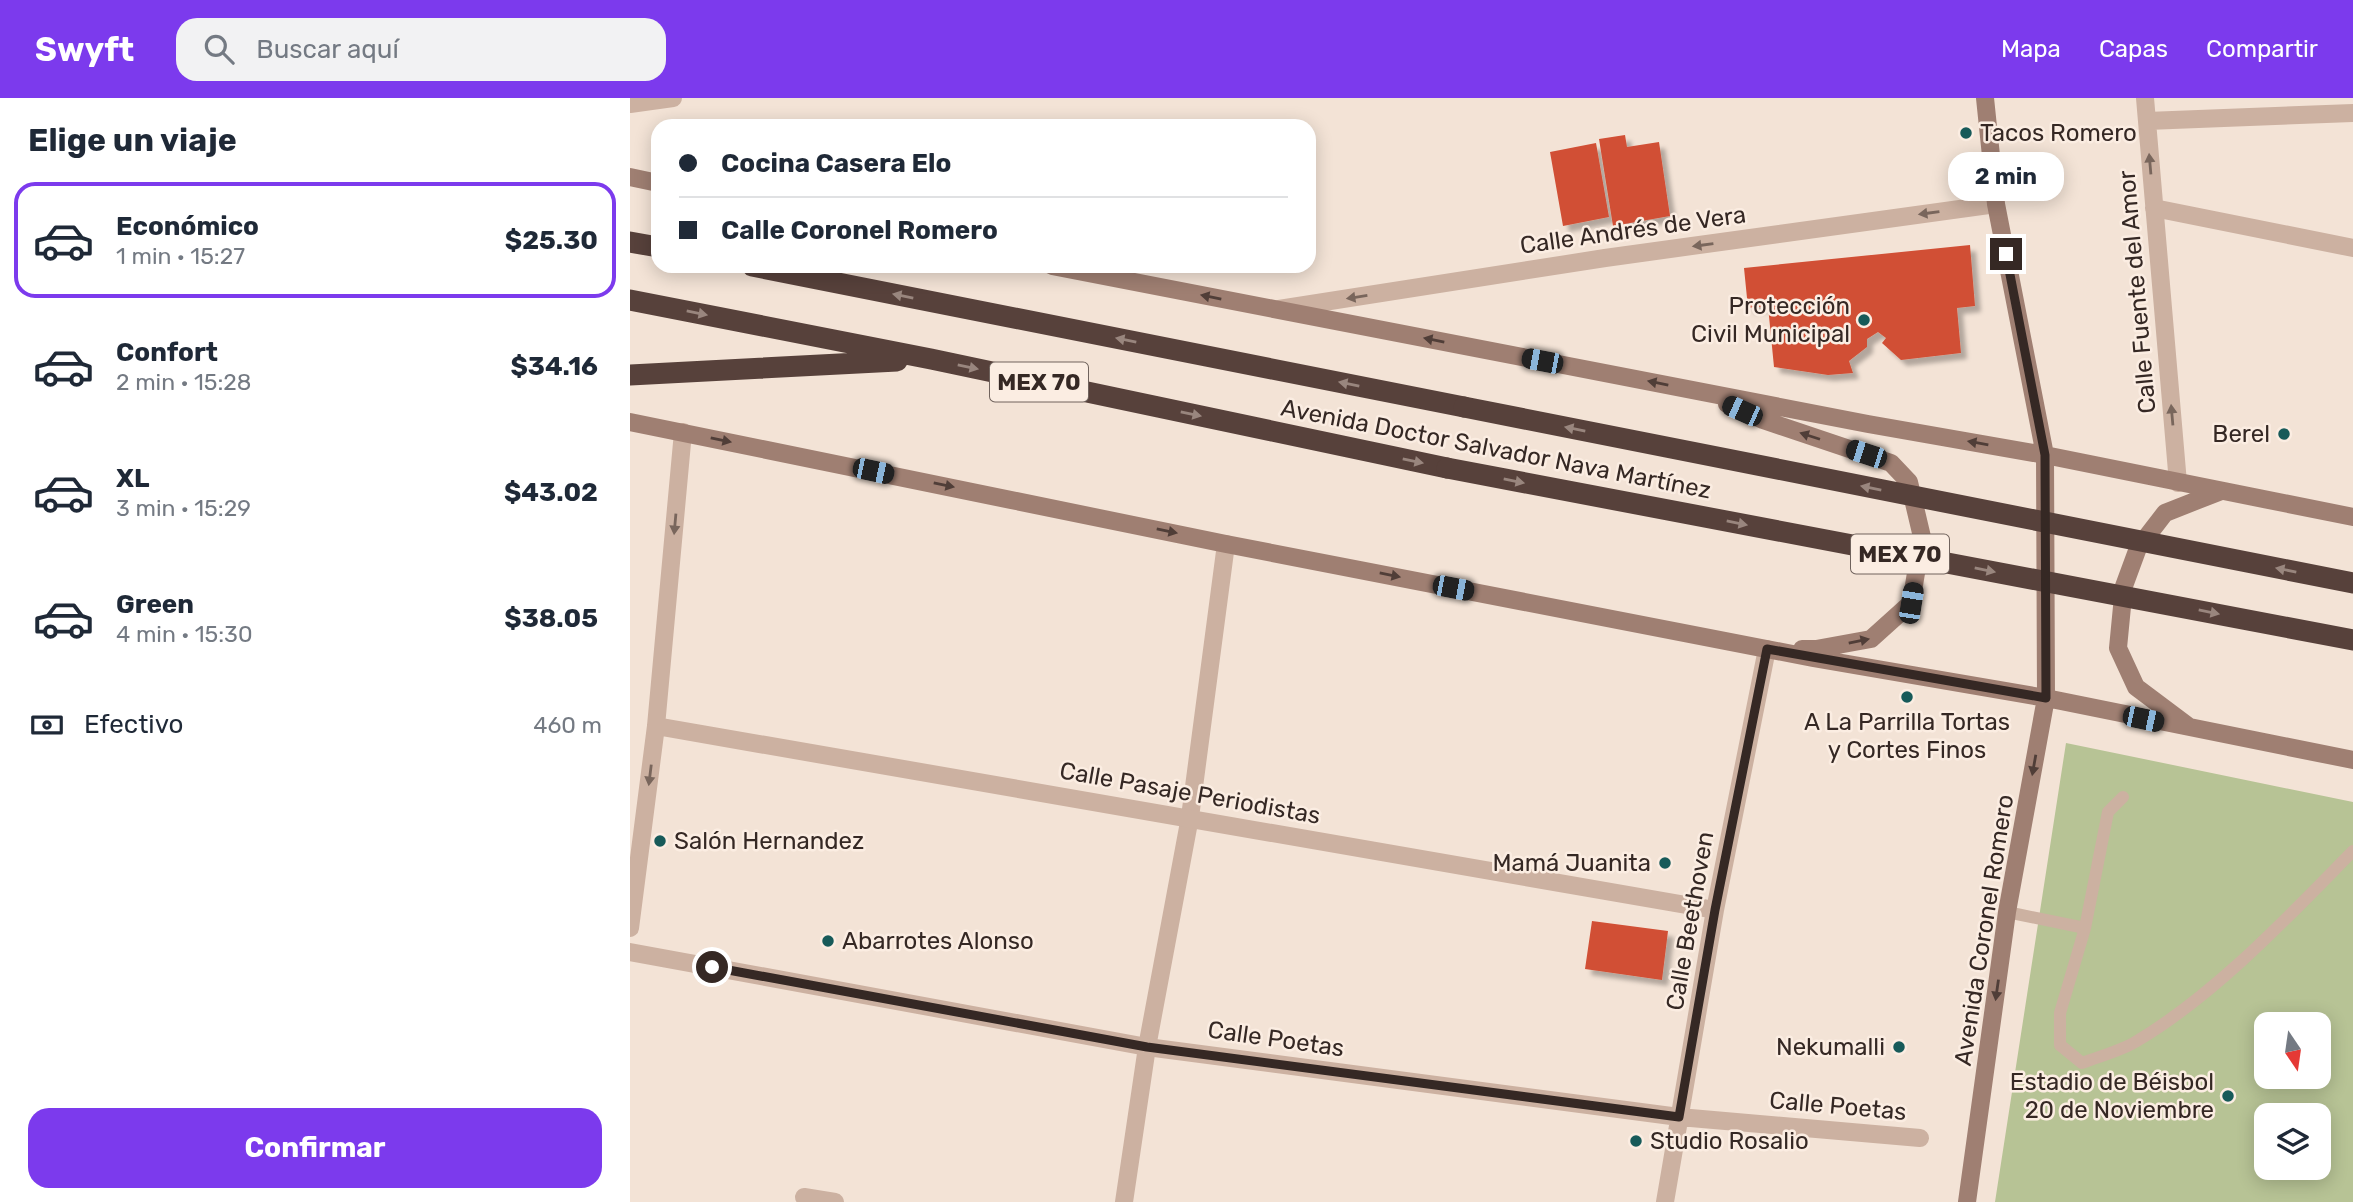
<!DOCTYPE html>
<html lang="es">
<meta charset="utf-8">
<style>
:root{--surface:#fff;--page:#f2f2f3;--text:#1f2937;--muted:#747a83;--line:#e0e1e3;--accent:#7c3aed}
body{margin:0;font-family:Rubik,sans-serif;background:var(--page);color:var(--text);height:100vh;display:flex;flex-direction:column;font-size:26px;white-space:nowrap}
*{box-sizing:border-box;margin:0}
p{font-size:23px;color:var(--muted)}
.icon{flex:none;width:38px;height:38px;fill:none;stroke:currentColor;stroke-width:2;stroke-linecap:round;stroke-linejoin:round}
.map{position:relative;flex:1;overflow:hidden}
.panel{display:flex;flex-direction:column;background:var(--surface);width:630px}
.panel>*{flex:none}
.top-card{position:absolute;left:21px;top:21px;width:665px;height:154px;border-radius:21px;box-shadow:0 4px 18px #0003;display:grid;align-content:center;height:154px;padding:0 28px;background:var(--surface)}
.needle{width:46px;rotate:167deg}
.controls{position:absolute;left:1624px;top:914px;display:grid;gap:14px}
.controls a{display:grid;place-items:center;width:77px;height:77px;border-radius:14px;background:var(--surface);box-shadow:0 4px 18px #0003;font-size:35px}
.end{position:absolute;width:32px;height:32px;margin:-16px;border:9px solid #352824;background:#fff;box-shadow:0 0 0 4px #fff}
.from{border-radius:50%}
.bubble{position:absolute;height:49px;border-radius:21px;background:var(--surface);box-shadow:0 4px 18px #0003;font-size:23px;font-weight:700;line-height:49px;text-align:center}
.car{position:absolute;width:21px;height:42px;margin:-21px -10px;border-radius:9px;box-shadow:0 0 5px 2px #0007;background:linear-gradient(#222 24%,#8ab4d8 0 40%,#222 0 76%,#8ab4d8 0 86%,#222 0)}
.top-card b{display:flex;align-items:center;gap:24px;height:66px;font-size:26px}
.top-card b+b{border-top:2px solid var(--line)}
.top-card i{width:18px;height:18px;background:var(--text)}
ul{padding:0;list-style:none}
li{display:flex;align-items:center;gap:21px;height:116px;margin:0 14px 10px;padding:0 14px;border:4px solid transparent;border-radius:21px}
li div{flex:1}
li b{display:block;font-size:26px}
li em{font-style:normal;font-weight:700}
li.current{border-color:var(--accent)}
li>.icon{width:63px;height:63px;stroke-width:1.5}
h2{padding:0 28px;font-size:32px;line-height:84px}
.pay{display:flex;align-items:center;gap:18px;height:77px;padding:0 28px;font-size:26px}
.pay p{margin-inline-start:auto}
.primary-button{display:flex;gap:14px;margin-top:auto;padding:14px 28px}
.primary-button a{flex:1;height:80px;border-radius:21px;background:var(--accent);color:#fff;font-size:28px;font-weight:700;line-height:80px;text-align:center}
header{display:flex;align-items:center;gap:42px;box-sizing:border-box;height:98px;padding:0 35px;background:var(--accent);color:#fff}
header strong{font-size:33px}
nav{display:flex;gap:38px;margin-inline-start:auto;font-size:24px}
.search{width:490px;height:63px;background:var(--page);display:flex;align-items:center;gap:18px;box-sizing:border-box;padding:0 24px;border-radius:21px;color:var(--muted);font-size:26px}
main{display:flex;flex:1;min-height:0}
.map>svg:first-child{display:block}
</style>
<header>
<strong>Swyft</strong>
<div class="search"><svg class="icon" aria-label="search" viewBox="0 0 24 24"><circle cx="10" cy="10" r="6"/><path d="M15 15l6 6"/></svg>Buscar aquí</div>
<nav><a>Mapa</a><a>Capas</a><a>Compartir</a></nav>
</header>
<main>
<section class="panel">
<h2>Elige un viaje</h2>
<ul>
<li class="current"><svg class="icon" aria-label="car" viewBox="0 0 24 24"><path d="M5 17H2v-5l4-1 3-4h7l3 4 3 1v5h-3M9 17h6M6 11h13"/><circle cx="7" cy="17" r="2"/><circle cx="17" cy="17" r="2"/></svg><div><b>Económico</b><p>1 min · 15:27</p></div><em>$25.30</em></li>
<li><svg class="icon" aria-label="car" viewBox="0 0 24 24"><path d="M5 17H2v-5l4-1 3-4h7l3 4 3 1v5h-3M9 17h6M6 11h13"/><circle cx="7" cy="17" r="2"/><circle cx="17" cy="17" r="2"/></svg><div><b>Confort</b><p>2 min · 15:28</p></div><em>$34.16</em></li>
<li><svg class="icon" aria-label="car" viewBox="0 0 24 24"><path d="M5 17H2v-5l4-1 3-4h7l3 4 3 1v5h-3M9 17h6M6 11h13"/><circle cx="7" cy="17" r="2"/><circle cx="17" cy="17" r="2"/></svg><div><b>XL</b><p>3 min · 15:29</p></div><em>$43.02</em></li>
<li><svg class="icon" aria-label="car" viewBox="0 0 24 24"><path d="M5 17H2v-5l4-1 3-4h7l3 4 3 1v5h-3M9 17h6M6 11h13"/><circle cx="7" cy="17" r="2"/><circle cx="17" cy="17" r="2"/></svg><div><b>Green</b><p>4 min · 15:30</p></div><em>$38.05</em></li>
</ul>
<div class="pay"><svg class="icon" aria-label="cash" viewBox="0 0 24 24"><path d="M3 7h18v10H3z"/><circle cx="12" cy="12" r="2"/></svg>Efectivo<p>460 m</p></div>
<div class="primary-button"><a>Confirmar</a></div>
</section>
<div class="map">
<svg width="1723" height="1104" viewBox="0 0 1723 1104">
<defs>
<filter id="shadow"><feDropShadow dx="6" dy="6" stdDeviation="2" flood-color="#0004"/></filter>
</defs>
<rect width="100%" height="100%" fill="#f3e3d6"/>
<path fill="#b7c395" fill-rule="evenodd" d="M 1436,645 L 1723,704 L 1723,1104 L 1365,1104 ZM 1636,926 L 1689,926 L 1689,978 L 1636,978 ZM 1636,1017 L 1689,1017 L 1689,1069 L 1636,1069 Z"/>
<path fill="#d14f35" filter="url(#shadow)" d="M 995,37 L 997,49 L 1029,44 L 1040,118 L 983,128 L 969,41 Z
M 966,45 L 979,119 L 933,128 L 920,54 Z
M 1340,147 L 1345,208 L 1327,210 L 1331,255 L 1271,262 L 1252,245 L 1256,240 L 1248,234 L 1237,241 L 1237,249 L 1219,263 L 1223,275 L 1198,277 L 1144,269 L 1138,208 L 1118,210 L 1114,170 Z
M 962,823 L 1038,833 L 1032,882 L 955,871 Z"/>
<g fill="none" stroke-linecap="round" stroke-linejoin="round">
<path stroke="#ccb1a1" stroke-width="12" d="M 1493,699 L 1478,714 L 1455,830 L 1430,915 L 1430,947 L 1452,965 C 1470,958 1491,953 1507,943 C 1586,896 1659,818 1723,753
M 1377,814 L 1455,830"/>
<path stroke="#ccb1a1" stroke-width="18" d="M 494,1104 L 517,949 L 560,719 L 596,446"/>
<path stroke="#ccb1a1" stroke-width="18" d="M 1515,0 L 1548,385
M 0,6 L 43,0
M 1517,23 L 1723,15
M 1524,110 L 1723,150
M 649,211 L 975,160 L 1366,106
M 26,628 L 1085,812
M 0,830 L 26,628 L 53,334
M 0,854 L 517,949 L 1049,1019 L 1290,1040
M 174,1099 L 205,1104
M 1035,1104 L 1085,812 L 1137,551"/>
<path stroke="#9f7f72" stroke-width="18" d="M 0,79 L 28,85
M 422,168 L 1238,326 L 1415,357 L 1723,419
M 1097,306 L 1133,322 L 1261,365 L 1279,384 L 1292,439 L 1281,505 L 1241,541 L 1186,551 L 1172,551
M 0,324 L 596,446 L 1183,560 L 1416,600 L 1723,662
M 1558,628 L 1506,589 L 1488,550 L 1494,488 L 1508,450 L 1535,415 L 1591,393
M 1337,1104 L 1377,814 L 1416,600 L 1415,357 L 1366,106 L 1355,0"/>
<path stroke="#57413b" stroke-width="21" d="M 0,144 L 28,149
M 122,168 L 834,309
M 0,202 L 301,261 L 817,370
M 0,277 L 267,263"/>
<path stroke="#57413b" stroke-width="21" d="M 834,309 L 1723,485
M 817,370 L 1723,542"/>
</g>
<defs><path id="oneway-solid" d="M-6-.8H1V-3.2L6.5 0L1 3.2V.8H-6Z" transform="scale(1.75)"/></defs>
<g fill="#79665c">
<use href="#oneway-solid" transform="translate(1520 66) rotate(-95)"/>
<use href="#oneway-solid" transform="translate(1299 115) rotate(172)"/>
<use href="#oneway-solid" transform="translate(1073 147) rotate(172)"/>
<use href="#oneway-solid" transform="translate(727 199) rotate(171)"/>
<use href="#oneway-solid" transform="translate(1542 317) rotate(-95)"/>
<use href="#oneway-solid" transform="translate(45 426) rotate(95)"/>
<use href="#oneway-solid" transform="translate(20 677) rotate(97)"/>
</g>
<g fill="#99867e">
<use href="#oneway-solid" transform="translate(273 198) rotate(-169)"/>
<use href="#oneway-solid" transform="translate(67 215) rotate(11)"/>
<use href="#oneway-solid" transform="translate(496 242) rotate(-169)"/>
<use href="#oneway-solid" transform="translate(338 269) rotate(12)"/>
<use href="#oneway-solid" transform="translate(719 286) rotate(-169)"/>
<use href="#oneway-solid" transform="translate(561 316) rotate(12)"/>
<use href="#oneway-solid" transform="translate(945 331) rotate(-169)"/>
<use href="#oneway-solid" transform="translate(783 363) rotate(12)"/>
<use href="#oneway-solid" transform="translate(884 383) rotate(11)"/>
<use href="#oneway-solid" transform="translate(1241 390) rotate(-169)"/>
<use href="#oneway-solid" transform="translate(1107 425) rotate(11)"/>
<use href="#oneway-solid" transform="translate(1355 472) rotate(11)"/>
<use href="#oneway-solid" transform="translate(1656 472) rotate(-169)"/>
<use href="#oneway-solid" transform="translate(1579 514) rotate(11)"/>
</g>
<g fill="#503e38">
<use href="#oneway-solid" transform="translate(581 199) rotate(-169)"/>
<use href="#oneway-solid" transform="translate(804 242) rotate(-169)"/>
<use href="#oneway-solid" transform="translate(1028 285) rotate(-169)"/>
<use href="#oneway-solid" transform="translate(1180 338) rotate(-162)"/>
<use href="#oneway-solid" transform="translate(91 342) rotate(12)"/>
<use href="#oneway-solid" transform="translate(1348 345) rotate(-170)"/>
<use href="#oneway-solid" transform="translate(314 387) rotate(12)"/>
<use href="#oneway-solid" transform="translate(537 433) rotate(12)"/>
<use href="#oneway-solid" transform="translate(760 477) rotate(11)"/>
<use href="#oneway-solid" transform="translate(1229 543) rotate(-12)"/>
<use href="#oneway-solid" transform="translate(1404 667) rotate(100)"/>
<use href="#oneway-solid" transform="translate(1367 892) rotate(98)"/>
</g>
<g fill="none" stroke-linecap="round" stroke-linejoin="round">
<path stroke="#352824" stroke-width="9" d="M 82,869 L 517,949 L 1049,1019 L 1085,812 L 1137,551 L 1416,600 L 1415,357 L 1376,156"/>
</g>
<g fill="#175a59" stroke="#fbede2" stroke-width="2.5">
<circle cx="1336" cy="35" r="7"/>
<circle cx="1234" cy="222" r="7"/>
<circle cx="1654" cy="336" r="7"/>
<circle cx="1277" cy="599" r="7"/>
<circle cx="30" cy="743" r="7"/>
<circle cx="1035" cy="765" r="7"/>
<circle cx="198" cy="843" r="7"/>
<circle cx="1269" cy="949" r="7"/>
<circle cx="1598" cy="998" r="7"/>
<circle cx="1006" cy="1043" r="7"/>
</g>
<g text-anchor="middle" dominant-baseline="central" stroke-width="5" stroke-linejoin="round" paint-order="stroke">
<g fill="#fbede2" stroke="#70635d" stroke-width="2">
<rect x="360" y="264.5" width="98" height="39" rx="5"/>
<rect x="1221" y="436.5" width="98" height="39" rx="5"/>
</g>
<g font-size="23" font-weight="bold" fill="#352824">
<text x="409" y="284">MEX 70</text>
<text x="1270" y="456">MEX 70</text>
</g>
<g font-size="24" fill="#352824" stroke="#fbede2" text-anchor="end">
<text x="1350" y="35" text-anchor="start">Tacos Romero</text>
<text x="1220" y="208">Protección<tspan x="1220" dy="28">Civil Municipal</tspan></text>
<text x="1640" y="336">Berel</text>
<text x="1277" y="624" text-anchor="middle">A La Parrilla Tortas<tspan x="1277" dy="28">y Cortes Finos</tspan></text>
<text x="44" y="743" text-anchor="start">Salón Hernandez</text>
<text x="1021" y="765">Mamá Juanita</text>
<text x="212" y="843" text-anchor="start">Abarrotes Alonso</text>
<text x="1255" y="949">Nekumalli</text>
<text x="1584" y="984">Estadio de Béisbol<tspan x="1584" dy="28">20 de Noviembre</tspan></text>
<text x="1020" y="1043" text-anchor="start">Studio Rosalio</text>
</g>
<g font-size="24" fill="#352824" stroke="#fbede2">
<text transform="translate(1003 132) rotate(-8)">Calle Andrés de Vera</text>
<text transform="translate(1507 194) rotate(-95)">Calle Fuente del Amor</text>
<text transform="translate(866 351) rotate(11)">Avenida Doctor Salvador Nava Martínez</text>
<text transform="translate(560 695) rotate(10)">Calle Pasaje Periodistas</text>
<text transform="translate(1060 823) rotate(-80)">Calle Beethoven</text>
<text transform="translate(1354 832) rotate(-81)">Avenida Coronel Romero</text>
<text transform="translate(646 941) rotate(8)">Calle Poetas</text>
<text transform="translate(1208 1008) rotate(5)">Calle Poetas</text>
</g>
</g>
</svg>
<div class="controls">
<a><svg class="needle" viewBox="-14 -14 28 28"><path d="M0-13l5 13h-10z" fill="#e53935"/><path d="M0 13l5-13h-10z" fill="#747a83"/></svg></a>
<a><svg class="icon" aria-label="layers" viewBox="0 0 24 24"><path d="M12 4l9 5-9 5-9-5zM3 14l9 5 9-5"/></svg></a>
</div>
<i class="end from" style="left:82px;top:869px"></i>
<i class="end" style="left:1376px;top:156px"></i>
<div class="bubble" style="left:1318px;top:54px;width:116px">2 min</div>
<i class="car" style="left:912px;top:263px;rotate:281deg"></i>
<i class="car" style="left:1112px;top:313px;rotate:294deg"></i>
<i class="car" style="left:1236px;top:356px;rotate:288deg"></i>
<i class="car" style="left:243px;top:373px;rotate:102deg"></i>
<i class="car" style="left:823px;top:490px;rotate:101deg"></i>
<i class="car" style="left:1281px;top:505px;rotate:9deg"></i>
<i class="car" style="left:1513px;top:621px;rotate:102deg"></i>
<div class="top-card">
<b><i class="from"></i>Cocina Casera Elo</b>
<b><i></i>Calle Coronel Romero</b>
</div>
</div>
</main>
